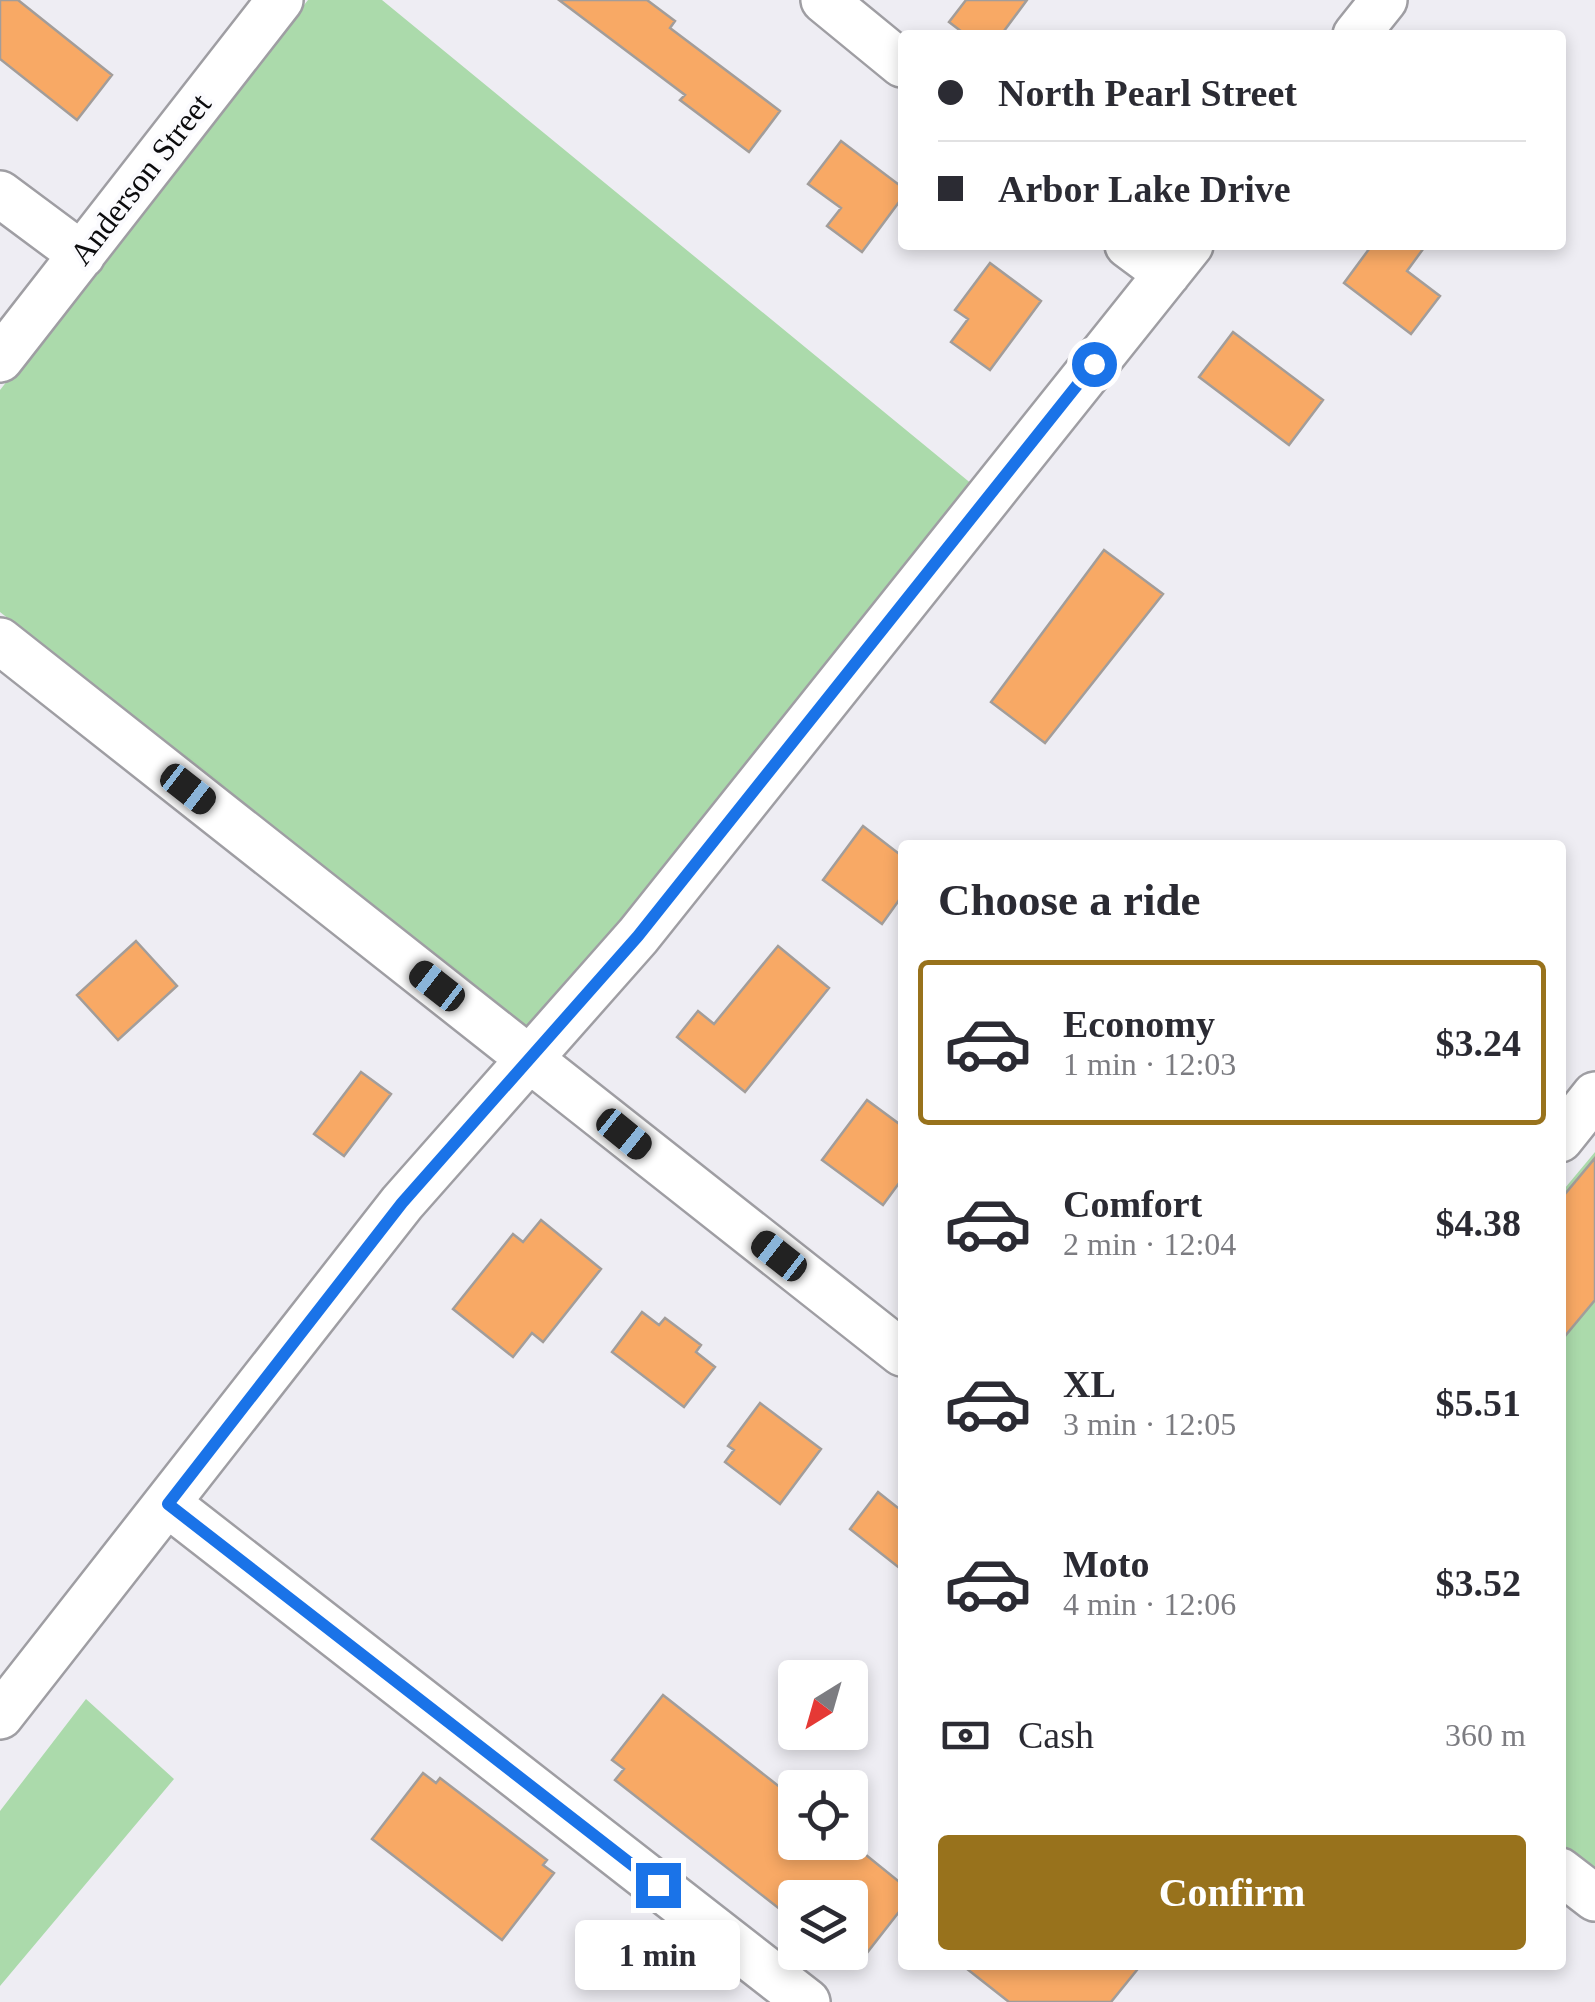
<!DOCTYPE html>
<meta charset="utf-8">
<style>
:root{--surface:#fff;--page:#f7f7f7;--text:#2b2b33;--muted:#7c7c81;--line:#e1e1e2;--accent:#98721c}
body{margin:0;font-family:"Times New Roman",serif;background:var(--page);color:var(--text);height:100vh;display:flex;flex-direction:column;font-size:38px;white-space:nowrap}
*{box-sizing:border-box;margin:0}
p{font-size:32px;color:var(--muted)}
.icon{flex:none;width:55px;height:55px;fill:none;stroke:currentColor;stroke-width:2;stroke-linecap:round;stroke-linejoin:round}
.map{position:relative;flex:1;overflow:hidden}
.sheet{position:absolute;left:898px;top:840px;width:668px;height:1130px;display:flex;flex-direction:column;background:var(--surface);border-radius:10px;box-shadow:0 5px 15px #0003}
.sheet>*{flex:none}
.banner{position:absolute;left:898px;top:30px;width:668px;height:220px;border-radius:10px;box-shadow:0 5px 15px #0003;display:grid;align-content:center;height:220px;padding:0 40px;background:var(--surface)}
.needle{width:65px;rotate:217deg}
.fabs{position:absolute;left:778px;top:1660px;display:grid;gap:20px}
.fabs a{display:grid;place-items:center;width:90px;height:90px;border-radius:10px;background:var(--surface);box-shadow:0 5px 15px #0003;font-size:50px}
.end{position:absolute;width:45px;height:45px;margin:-22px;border:12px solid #1a73e8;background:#fff;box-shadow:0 0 0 5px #fff}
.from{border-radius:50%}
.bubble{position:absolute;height:70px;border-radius:10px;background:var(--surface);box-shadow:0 5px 15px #0003;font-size:32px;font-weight:700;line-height:70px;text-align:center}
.car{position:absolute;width:30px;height:60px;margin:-30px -15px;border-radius:12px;box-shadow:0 0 8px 2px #0007;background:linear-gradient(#222 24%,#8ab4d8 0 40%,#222 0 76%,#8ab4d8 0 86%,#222 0)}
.banner b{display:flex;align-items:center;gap:35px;height:95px;font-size:38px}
.banner b+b{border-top:2px solid var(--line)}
.banner i{width:25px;height:25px;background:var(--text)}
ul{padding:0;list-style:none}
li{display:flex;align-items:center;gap:30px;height:165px;margin:0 20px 15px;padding:0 20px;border:5px solid transparent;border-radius:10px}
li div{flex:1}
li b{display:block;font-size:38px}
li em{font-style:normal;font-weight:700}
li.selected{border-color:var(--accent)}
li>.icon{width:90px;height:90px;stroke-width:1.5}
h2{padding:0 40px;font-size:45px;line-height:120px}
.pay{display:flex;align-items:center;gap:25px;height:110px;padding:0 40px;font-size:38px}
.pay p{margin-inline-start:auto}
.cta{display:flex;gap:20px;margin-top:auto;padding:20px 40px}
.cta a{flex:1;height:115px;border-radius:10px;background:var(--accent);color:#fff;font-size:40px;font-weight:700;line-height:115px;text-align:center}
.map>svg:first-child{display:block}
</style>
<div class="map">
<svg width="1595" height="2002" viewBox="0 0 1595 2002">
<rect width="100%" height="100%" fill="#eeedf3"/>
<path fill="#abdaab" d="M 308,0 L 382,0 L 973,485 L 623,923 L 530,1031 L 0,612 L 0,390 Z
M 1595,1152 L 1595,1869 L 1560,1842 L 1560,1194 Z
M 86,1699 L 174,1779 L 0,1986 L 0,1811 Z"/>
<path fill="#f8a965" stroke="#a29d9a" stroke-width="2.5" d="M 0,0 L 18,0 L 112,75 L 77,120 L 0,59 Z
M 559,0 L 647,0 L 675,21 L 670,28 L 780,111 L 749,152 L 680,100 L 685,95 Z
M 966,0 L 1027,0 L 1001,35 L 966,35 L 949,22 Z
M 841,141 L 902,187 L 902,198 L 862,252 L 827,226 L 841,208 L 808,184 Z
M 1372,245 L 1426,245 L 1407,271 L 1440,296 L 1411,334 L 1344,283 Z
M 990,263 L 1041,301 L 990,370 L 951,342 L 968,319 L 955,310 Z
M 1233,332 L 1323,400 L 1289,445 L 1199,377 Z
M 1104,550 L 1163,594 L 1045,743 L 991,702 Z
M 863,826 L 902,856 L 902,896 L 882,924 L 823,880 Z
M 136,941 L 177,986 L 118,1040 L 77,995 Z
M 778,946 L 829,988 L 745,1092 L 677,1037 L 698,1011 L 714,1024 Z
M 361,1072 L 391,1094 L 344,1156 L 314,1134 Z
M 867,1100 L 902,1126 L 902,1179 L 883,1205 L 822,1160 Z
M 1595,1158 L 1595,1300 L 1560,1342 L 1560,1200 Z
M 541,1220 L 601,1269 L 543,1342 L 532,1333 L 513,1357 L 453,1309 L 513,1234 L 523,1242 Z
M 642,1312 L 659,1325 L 665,1318 L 701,1345 L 696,1352 L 715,1367 L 684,1407 L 612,1352 Z
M 760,1403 L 821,1449 L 780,1504 L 725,1462 L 734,1450 L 728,1446 Z
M 878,1492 L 902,1511 L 902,1570 L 850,1529 Z
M 663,1695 L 795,1799 L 795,1842 L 850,1842 L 902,1884 L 902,1908 L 863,1958 L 853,1950 L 845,1961 L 835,1952 L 850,1952 L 850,1898 L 795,1898 L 795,1921 L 615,1780 L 624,1769 L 612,1760 Z
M 423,1773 L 436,1783 L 440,1778 L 547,1860 L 543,1865 L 554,1873 L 502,1940 L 372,1839 Z
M 962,1965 L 1141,1965 L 1111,2002 L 1009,2002 Z"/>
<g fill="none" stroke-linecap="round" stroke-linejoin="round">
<g stroke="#9f9ea3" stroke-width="50">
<path id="minor" d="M 824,0 L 902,64
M 1356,35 L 1384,0
M 0,194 L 82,255
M 1128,245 L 1167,274
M 0,359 L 280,0
M 0,641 L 902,1353
M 1560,1139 L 1595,1095
M 168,1504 L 807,2002
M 0,1716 L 402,1203 L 638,936 L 1190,245
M 1560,1871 L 1595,1898"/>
</g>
<use href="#minor" stroke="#fff" stroke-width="45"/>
</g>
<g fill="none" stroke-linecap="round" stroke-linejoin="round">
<path stroke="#1a73e8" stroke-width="12" d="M 658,1885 L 168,1504 L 402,1203 L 638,936 L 1094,364"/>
</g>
<g text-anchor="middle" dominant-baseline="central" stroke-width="8" stroke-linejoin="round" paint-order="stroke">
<g font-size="32" fill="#0b0b0d" stroke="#fbfbfe">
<text transform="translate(140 179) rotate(-52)">Anderson Street</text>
</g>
</g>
</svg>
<div class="fabs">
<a><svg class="needle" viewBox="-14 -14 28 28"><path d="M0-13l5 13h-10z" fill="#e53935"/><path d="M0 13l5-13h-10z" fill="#7c7c81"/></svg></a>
<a><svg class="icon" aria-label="locate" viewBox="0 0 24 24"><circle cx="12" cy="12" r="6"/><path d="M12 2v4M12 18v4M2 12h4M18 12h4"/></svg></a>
<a><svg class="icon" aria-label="layers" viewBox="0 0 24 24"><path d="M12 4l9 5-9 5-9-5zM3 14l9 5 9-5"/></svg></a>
</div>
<i class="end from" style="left:1094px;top:364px"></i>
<i class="end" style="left:658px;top:1885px"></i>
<div class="bubble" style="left:575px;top:1920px;width:165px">1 min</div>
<i class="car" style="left:188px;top:789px;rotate:128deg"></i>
<i class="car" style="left:437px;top:986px;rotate:308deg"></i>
<i class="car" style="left:624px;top:1134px;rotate:129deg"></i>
<i class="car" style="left:779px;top:1256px;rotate:308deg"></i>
<div class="banner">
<b><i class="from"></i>North Pearl Street</b>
<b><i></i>Arbor Lake Drive</b>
</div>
<section class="sheet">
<h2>Choose a ride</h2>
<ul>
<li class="selected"><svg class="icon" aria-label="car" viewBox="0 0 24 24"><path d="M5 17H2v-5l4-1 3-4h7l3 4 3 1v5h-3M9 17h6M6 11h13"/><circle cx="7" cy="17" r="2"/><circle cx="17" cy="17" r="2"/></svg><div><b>Economy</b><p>1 min · 12:03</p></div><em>$3.24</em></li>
<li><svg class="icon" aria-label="car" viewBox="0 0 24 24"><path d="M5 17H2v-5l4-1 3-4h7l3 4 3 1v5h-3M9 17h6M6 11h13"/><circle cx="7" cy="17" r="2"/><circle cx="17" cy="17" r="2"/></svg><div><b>Comfort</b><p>2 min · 12:04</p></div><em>$4.38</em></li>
<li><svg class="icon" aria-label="car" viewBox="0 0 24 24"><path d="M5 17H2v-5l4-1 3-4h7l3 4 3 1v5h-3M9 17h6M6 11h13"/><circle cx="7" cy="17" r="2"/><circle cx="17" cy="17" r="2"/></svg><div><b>XL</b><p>3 min · 12:05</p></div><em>$5.51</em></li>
<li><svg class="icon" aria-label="car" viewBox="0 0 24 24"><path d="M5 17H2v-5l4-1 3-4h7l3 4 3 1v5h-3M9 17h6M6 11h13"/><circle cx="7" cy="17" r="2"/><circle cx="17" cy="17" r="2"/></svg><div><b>Moto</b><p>4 min · 12:06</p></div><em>$3.52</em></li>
</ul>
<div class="pay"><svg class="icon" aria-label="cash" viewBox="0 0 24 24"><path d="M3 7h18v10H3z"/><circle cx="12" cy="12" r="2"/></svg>Cash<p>360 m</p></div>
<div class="cta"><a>Confirm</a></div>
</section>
</div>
